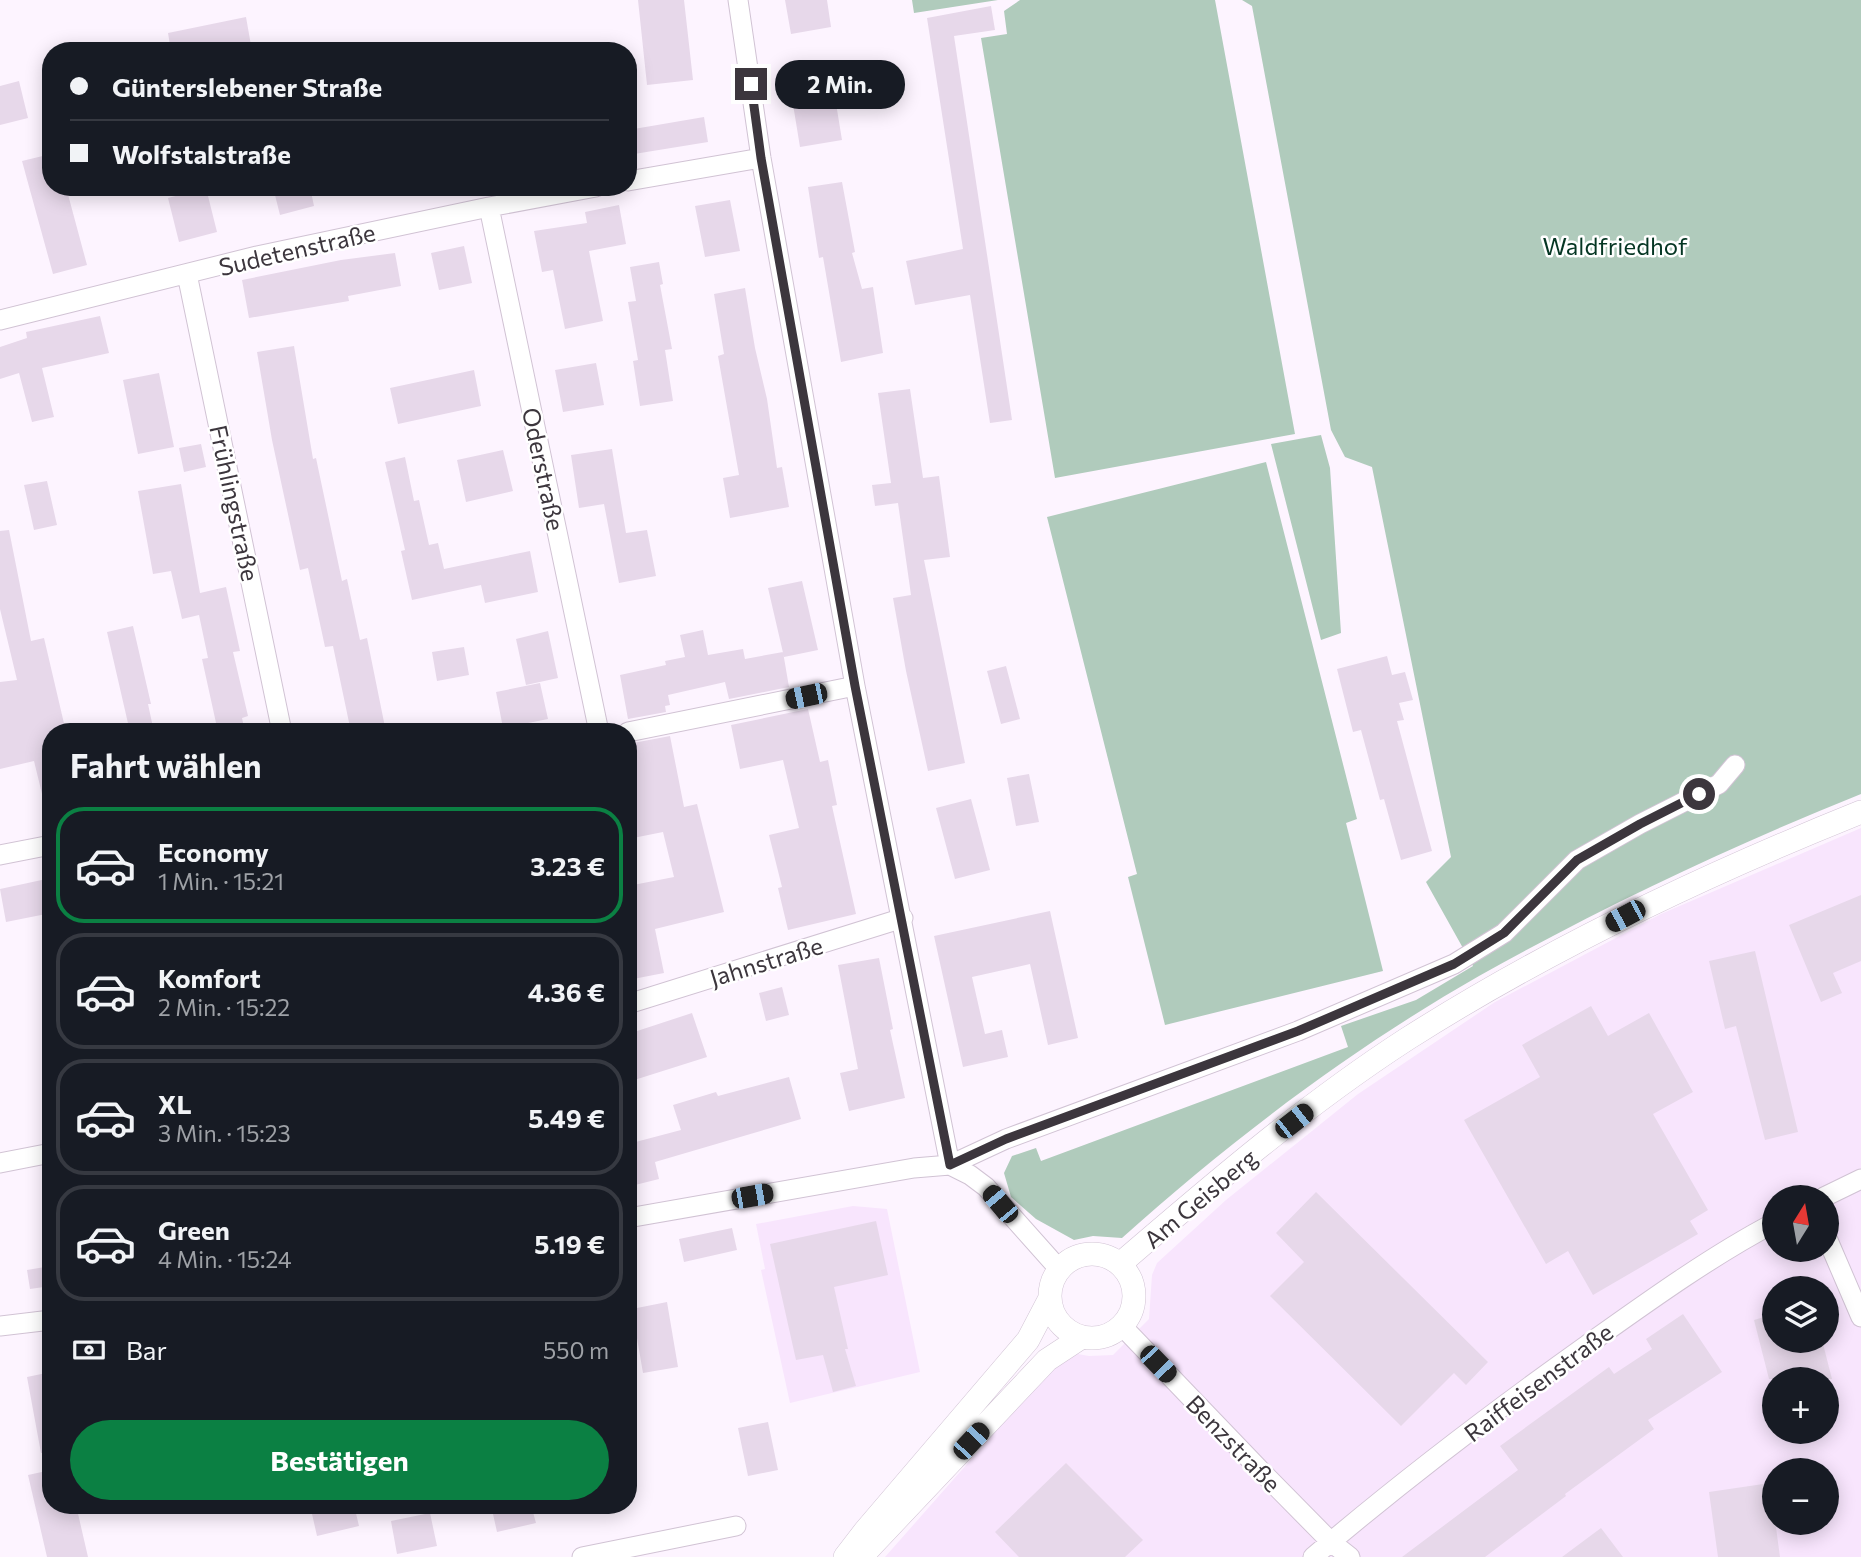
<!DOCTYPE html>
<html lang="de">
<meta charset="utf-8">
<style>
:root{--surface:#171b24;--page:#242831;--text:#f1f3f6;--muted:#9ea1a6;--line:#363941;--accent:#0b8043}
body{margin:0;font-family:Commissioner,sans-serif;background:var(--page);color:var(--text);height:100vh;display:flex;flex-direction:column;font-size:26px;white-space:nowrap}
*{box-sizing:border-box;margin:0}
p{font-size:23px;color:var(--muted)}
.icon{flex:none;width:38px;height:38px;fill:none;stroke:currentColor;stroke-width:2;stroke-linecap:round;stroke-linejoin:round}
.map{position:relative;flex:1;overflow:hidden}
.side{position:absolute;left:42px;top:723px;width:595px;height:791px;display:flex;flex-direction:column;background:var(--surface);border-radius:28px;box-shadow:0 4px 18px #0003}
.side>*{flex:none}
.banner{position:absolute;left:42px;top:42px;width:595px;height:154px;border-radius:28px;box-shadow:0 4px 18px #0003;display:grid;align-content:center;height:154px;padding:0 28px;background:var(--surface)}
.needle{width:46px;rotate:11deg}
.tools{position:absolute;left:1762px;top:1185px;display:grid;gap:14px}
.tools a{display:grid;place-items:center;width:77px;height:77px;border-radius:50%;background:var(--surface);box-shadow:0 4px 18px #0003;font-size:35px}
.end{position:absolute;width:32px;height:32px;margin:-16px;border:9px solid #3c363d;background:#fff;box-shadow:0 0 0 4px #fff}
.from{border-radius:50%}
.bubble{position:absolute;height:49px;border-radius:24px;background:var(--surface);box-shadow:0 4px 18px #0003;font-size:23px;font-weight:700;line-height:49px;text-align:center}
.car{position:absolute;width:21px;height:42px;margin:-21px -10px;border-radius:9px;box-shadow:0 0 5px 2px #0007;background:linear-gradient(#222 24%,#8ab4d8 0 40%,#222 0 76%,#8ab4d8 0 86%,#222 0)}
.banner b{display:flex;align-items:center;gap:24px;height:66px;font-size:26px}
.banner b+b{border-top:2px solid var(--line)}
.banner i{width:18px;height:18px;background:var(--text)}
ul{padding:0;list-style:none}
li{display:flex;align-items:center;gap:21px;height:116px;margin:0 14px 10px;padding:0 14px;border:4px solid var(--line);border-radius:28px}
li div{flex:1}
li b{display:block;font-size:26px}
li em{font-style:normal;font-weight:700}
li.selected{border-color:var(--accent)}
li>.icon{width:63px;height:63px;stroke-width:1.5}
h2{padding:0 28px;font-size:32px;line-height:84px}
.pay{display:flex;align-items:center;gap:18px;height:77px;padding:0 28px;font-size:26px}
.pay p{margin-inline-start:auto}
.action{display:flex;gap:14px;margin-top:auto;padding:14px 28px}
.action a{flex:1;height:80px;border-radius:42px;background:var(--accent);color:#fff;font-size:28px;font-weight:700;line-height:80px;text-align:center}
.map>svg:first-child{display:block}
</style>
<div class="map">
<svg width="1861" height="1557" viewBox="0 0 1861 1557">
<rect width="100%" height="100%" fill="#fdf4ff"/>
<path fill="#f8e5fd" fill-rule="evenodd" d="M 1861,828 L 1861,1557 L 885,1557 L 1066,1352 L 1089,1356 L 1113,1355 L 1149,1319 L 1152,1275 L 1157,1263 L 1226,1200 L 1358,1094 L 1495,1002 L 1661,914 ZM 1774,1197 L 1827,1197 L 1827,1250 L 1774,1250 ZM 1774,1288 L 1827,1288 L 1827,1340 L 1774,1340 ZM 1774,1379 L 1827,1379 L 1827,1432 L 1774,1432 ZM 1774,1470 L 1827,1470 L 1827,1522 L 1774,1522 Z
M 853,1206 L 887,1209 L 920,1372 L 790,1403 L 761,1270 L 765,1269 L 756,1224 Z"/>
<path fill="#b0cbbc" d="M 912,0 L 998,0 L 914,13 Z
M 1020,0 L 1215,0 L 1295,434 L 1055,478 L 981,38 L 1007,34 L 1004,11 Z
M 1242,0 L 1861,0 L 1861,794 C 1731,846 1602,907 1479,976 C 1351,1049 1231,1140 1122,1238 L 1093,1236 L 1074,1240 L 1036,1219 L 1011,1197 L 1004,1173 L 1012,1156 L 1036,1148 L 1041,1161 L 1348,1047 L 1341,1026 L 1416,1000 L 1473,966 L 1426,882 L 1451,857 L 1372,467 L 1345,457 L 1331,430 L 1252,6 Z
M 1321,435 L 1330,468 L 1341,633 L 1321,640 L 1271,444 Z
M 1266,462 L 1357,819 L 1346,823 L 1383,971 L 1165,1025 L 1128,877 L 1137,874 L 1047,517 Z"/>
<path fill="#e7d8ea" d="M 638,0 L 684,0 L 693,80 L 647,85 Z
M 785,0 L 827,0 L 831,27 L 791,34 Z
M 991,6 L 995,30 L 954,36 L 1012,420 L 990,423 L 970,295 L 915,305 L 906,261 L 963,249 L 927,18 Z
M 246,17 L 252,51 L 171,51 L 168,33 Z
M 831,73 L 842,140 L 800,147 L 789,80 Z
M 19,81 L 28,118 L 0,125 L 0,86 Z
M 704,117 L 708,142 L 628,155 L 628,130 Z
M 51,154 L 51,187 L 66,187 L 87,265 L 53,274 L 22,161 Z
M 842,182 L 855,252 L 852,253 L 862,289 L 873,287 L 883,353 L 841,362 L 823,257 L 819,258 L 808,187 Z
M 273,187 L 310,187 L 314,206 L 280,215 Z
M 206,188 L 217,232 L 179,242 L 168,198 Z
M 730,200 L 740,251 L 705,257 L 695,206 Z
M 619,205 L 626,244 L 589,251 L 603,321 L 565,329 L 553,270 L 542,272 L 534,231 L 587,223 L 585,212 Z
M 464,246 L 472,283 L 439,290 L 431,253 Z
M 395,253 L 401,286 L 348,296 L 349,301 L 249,318 L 242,280 L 341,260 Z
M 659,262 L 663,284 L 660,285 L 672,349 L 665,350 L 673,401 L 640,406 L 633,361 L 638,360 L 628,302 L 636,301 L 630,267 Z
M 745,288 L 755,348 L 767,399 L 777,468 L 782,467 L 789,507 L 730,518 L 723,478 L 739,475 L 718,356 L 724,354 L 714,294 Z
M 100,316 L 109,353 L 42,368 L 54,417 L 32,422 L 19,373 L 0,379 L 0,347 L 27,338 L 26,332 Z
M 294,346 L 313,459 L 316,458 L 342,581 L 347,579 L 360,640 L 367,638 L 386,732 L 351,732 L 333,646 L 325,647 L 308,568 L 300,570 L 272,440 L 257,352 Z
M 596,363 L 604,405 L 563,412 L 555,370 Z
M 474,370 L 481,406 L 398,424 L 390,388 Z
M 159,373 L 174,447 L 138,454 L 123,380 Z
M 910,389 L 923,478 L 939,476 L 950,557 L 924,560 L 965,763 L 928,771 L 906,671 L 893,598 L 911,595 L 898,503 L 875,506 L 872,485 L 891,483 L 878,393 Z
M 201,444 L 206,467 L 184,472 L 179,448 Z
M 612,449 L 626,533 L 647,530 L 656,576 L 619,583 L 604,504 L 579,508 L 571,455 Z
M 503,450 L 513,491 L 466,502 L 457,460 Z
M 405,457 L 414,501 L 419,500 L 429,545 L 438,543 L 444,569 L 530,551 L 538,592 L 485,603 L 481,585 L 412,600 L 401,551 L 405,550 L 385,462 Z
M 47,481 L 57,525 L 34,530 L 24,485 Z
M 181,484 L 200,593 L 226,587 L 240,651 L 233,652 L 248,716 L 242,718 L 245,732 L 218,732 L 202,659 L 208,658 L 199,615 L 182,619 L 171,571 L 153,574 L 138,491 Z
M 9,530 L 31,641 L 44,638 L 66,732 L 51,732 L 51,798 L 43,798 L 34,761 L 0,769 L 0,682 L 17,680 L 0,609 L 0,531 Z
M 802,581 L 818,650 L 784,657 L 768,588 Z
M 133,626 L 151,704 L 148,704 L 154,732 L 130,732 L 107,632 Z
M 703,630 L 708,655 L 743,649 L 745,659 L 783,652 L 789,687 L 729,699 L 725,682 L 668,695 L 670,705 L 665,706 L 666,712 L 628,719 L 620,675 L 666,665 L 665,661 L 685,657 L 680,635 Z
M 548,631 L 558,678 L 526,685 L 516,639 Z
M 464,647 L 469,675 L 437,681 L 432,652 Z
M 1387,656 L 1392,675 L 1405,672 L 1413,700 L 1399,703 L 1404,720 L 1397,721 L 1432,851 L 1401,860 L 1384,799 L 1380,800 L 1361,730 L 1353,732 L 1337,669 Z
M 1006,666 L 1020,719 L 1001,724 L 987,671 Z
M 540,683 L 548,719 L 503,728 L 496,692 Z
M 808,709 L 820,762 L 828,760 L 837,805 L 832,806 L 856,914 L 788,930 L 778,888 L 782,887 L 769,835 L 799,828 L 783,760 L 740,769 L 731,725 Z
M 670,736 L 684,807 L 697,804 L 724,912 L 655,929 L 664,973 L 628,980 L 628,886 L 674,877 L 663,832 L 628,839 L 628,744 Z
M 1029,774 L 1039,822 L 1016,826 L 1007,778 Z
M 971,799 L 990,870 L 955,879 L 936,808 Z
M 51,878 L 51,913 L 6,922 L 0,889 Z
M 1861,895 L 1861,961 L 1833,973 L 1842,993 L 1821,1002 L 1789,925 Z
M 1050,911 L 1078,1038 L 1048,1045 L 1030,964 L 972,977 L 985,1034 L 1002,1030 L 1008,1057 L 963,1067 L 934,936 Z
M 1755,951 L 1798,1132 L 1765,1140 L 1736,1026 L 1725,1029 L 1709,961 Z
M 879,958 L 893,1029 L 890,1030 L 905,1098 L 849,1111 L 840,1073 L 858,1069 L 838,965 Z
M 782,987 L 789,1015 L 766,1021 L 759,993 Z
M 1591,1006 L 1608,1036 L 1649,1013 L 1693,1092 L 1653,1114 L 1708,1210 L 1690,1221 L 1698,1234 L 1593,1295 L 1568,1251 L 1546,1264 L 1464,1120 L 1540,1077 L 1522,1045 Z
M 692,1013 L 707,1057 L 628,1082 L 628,1034 Z
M 789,1077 L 801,1119 L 655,1162 L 659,1179 L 635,1185 L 628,1160 L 628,1144 L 681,1130 L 673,1105 L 716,1092 L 718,1096 Z
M 1316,1192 L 1488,1362 L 1466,1385 L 1454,1373 L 1401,1426 L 1270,1296 L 1304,1262 L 1276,1233 Z
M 876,1221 L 888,1275 L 834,1287 L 848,1349 L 845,1349 L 856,1386 L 833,1392 L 823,1355 L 796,1360 L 770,1244 Z
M 732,1228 L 737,1250 L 684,1262 L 679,1239 Z
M 51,1266 L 51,1286 L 30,1289 L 27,1270 Z
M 667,1302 L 678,1367 L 643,1373 L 632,1309 Z
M 1683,1314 L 1722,1372 L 1648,1420 L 1654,1429 L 1565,1494 L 1566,1496 L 1485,1557 L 1402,1557 L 1518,1470 L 1500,1446 L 1609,1367 L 1614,1374 L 1652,1349 L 1646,1339 Z
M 1774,1314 L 1774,1340 L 1822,1340 L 1832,1379 L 1769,1379 L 1754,1320 Z
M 51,1372 L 51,1452 L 41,1453 L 27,1377 Z
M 768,1422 L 778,1470 L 748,1476 L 738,1428 Z
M 1066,1463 L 1143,1540 L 1125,1557 L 1019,1557 L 995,1532 Z
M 51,1470 L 51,1505 L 76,1505 L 88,1557 L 47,1557 L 28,1475 Z
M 1770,1483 L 1780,1557 L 1718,1557 L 1709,1492 Z
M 310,1505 L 354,1505 L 359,1526 L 317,1536 Z
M 491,1505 L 531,1505 L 536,1523 L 497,1532 Z
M 430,1513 L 437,1546 L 397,1554 L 391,1521 Z
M 1601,1528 L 1623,1557 L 1562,1557 Z"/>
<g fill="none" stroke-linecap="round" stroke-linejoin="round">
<g stroke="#d1c3d4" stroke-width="21">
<path id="minor" d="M 738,0 L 761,158 L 855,686 L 950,1165
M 628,181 L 761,158
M 489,207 L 599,732
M 187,274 L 282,732
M 0,320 L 257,256 L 489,207 L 596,187
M 628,732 L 855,686
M 0,855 L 51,845
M 628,1004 L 903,918
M 0,1163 L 51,1153
M 950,1165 L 970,1175 L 986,1187 L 1059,1269
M 1824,1197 L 1861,1179
M 628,1218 L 914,1168 L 950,1165 L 1006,1139 L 1298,1031 L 1454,964 L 1504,933 L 1577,860 L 1640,824 L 1719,784 L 1735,765
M 1827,1238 L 1861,1317
M 0,1326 L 51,1320
M 1122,1326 L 1263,1473 L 1331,1542 L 1350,1557
M 582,1557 L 736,1526
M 1313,1557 C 1401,1482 1493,1412 1587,1345 C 1646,1303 1711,1256 1774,1223"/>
</g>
<g stroke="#d1c3d4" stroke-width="24">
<path id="tertiary" d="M1050 1296a42 42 0 1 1 84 0a42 42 0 1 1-84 0Z
M 1120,1264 C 1212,1185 1305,1105 1407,1039 C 1550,948 1704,875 1861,812
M 845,1557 L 865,1531 L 1028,1340 L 1050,1298
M 861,1557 L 1047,1360 L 1082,1337"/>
</g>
<use href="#minor" stroke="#fff" stroke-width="19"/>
<use href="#tertiary" stroke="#fff" stroke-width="23"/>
</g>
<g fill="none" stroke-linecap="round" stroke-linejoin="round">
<path stroke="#3c363d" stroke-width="9" d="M 751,84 L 761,158 L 855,686 L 950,1165 L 1006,1139 L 1298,1031 L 1454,964 L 1504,933 L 1577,860 L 1640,824 L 1699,794"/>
</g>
<g text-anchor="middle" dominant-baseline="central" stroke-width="5" stroke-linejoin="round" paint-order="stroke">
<g font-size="24" fill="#053623" stroke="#fff">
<text x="1615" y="245">Waldfriedhof</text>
</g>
<g font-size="24" fill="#3c363d" stroke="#fff">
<text transform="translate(297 249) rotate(-13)">Sudetenstraße</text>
<text transform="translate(544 469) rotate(78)">Oderstraße</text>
<text transform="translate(235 503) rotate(78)">Frühlingstraße</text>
<text transform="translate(766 961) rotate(-17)">Jahnstraße</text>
<text transform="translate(1200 1198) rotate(-40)">Am Geisberg</text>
<text transform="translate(1538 1382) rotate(-37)">Raiffeisenstraße</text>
<text transform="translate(1234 1443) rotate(46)">Benzstraße</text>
</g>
</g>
</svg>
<div class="tools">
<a><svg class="needle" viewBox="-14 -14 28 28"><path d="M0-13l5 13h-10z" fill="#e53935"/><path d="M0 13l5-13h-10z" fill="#9ea1a6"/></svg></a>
<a><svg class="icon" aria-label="layers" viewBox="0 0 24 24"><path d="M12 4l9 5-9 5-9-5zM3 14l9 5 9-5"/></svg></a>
<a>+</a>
<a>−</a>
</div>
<i class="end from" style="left:1699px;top:794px"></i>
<i class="end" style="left:751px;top:84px"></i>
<div class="bubble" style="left:775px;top:60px;width:130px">2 Min.</div>
<i class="car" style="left:806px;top:696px;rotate:258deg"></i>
<i class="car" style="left:1625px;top:916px;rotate:242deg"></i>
<i class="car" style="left:1294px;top:1121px;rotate:52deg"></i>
<i class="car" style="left:752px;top:1196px;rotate:80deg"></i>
<i class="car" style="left:1000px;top:1204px;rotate:320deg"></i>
<i class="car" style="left:1158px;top:1364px;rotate:136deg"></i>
<i class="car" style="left:971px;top:1441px;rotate:43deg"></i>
<div class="banner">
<b><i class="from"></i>Günterslebener Straße</b>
<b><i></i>Wolfstalstraße</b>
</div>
<section class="side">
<h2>Fahrt wählen</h2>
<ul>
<li class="selected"><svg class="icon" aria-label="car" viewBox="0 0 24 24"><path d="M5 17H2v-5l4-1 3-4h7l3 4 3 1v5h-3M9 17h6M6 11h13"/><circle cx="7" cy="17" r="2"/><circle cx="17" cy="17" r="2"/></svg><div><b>Economy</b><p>1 Min. · 15:21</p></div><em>3.23 €</em></li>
<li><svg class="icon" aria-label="car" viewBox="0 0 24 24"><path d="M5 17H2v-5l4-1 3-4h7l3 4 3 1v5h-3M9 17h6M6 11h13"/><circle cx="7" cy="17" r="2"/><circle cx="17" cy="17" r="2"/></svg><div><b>Komfort</b><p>2 Min. · 15:22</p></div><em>4.36 €</em></li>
<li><svg class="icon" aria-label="car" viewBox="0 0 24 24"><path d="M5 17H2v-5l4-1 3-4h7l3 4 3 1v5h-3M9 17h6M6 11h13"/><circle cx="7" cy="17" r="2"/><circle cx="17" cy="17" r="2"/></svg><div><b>XL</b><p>3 Min. · 15:23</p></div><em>5.49 €</em></li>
<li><svg class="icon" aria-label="car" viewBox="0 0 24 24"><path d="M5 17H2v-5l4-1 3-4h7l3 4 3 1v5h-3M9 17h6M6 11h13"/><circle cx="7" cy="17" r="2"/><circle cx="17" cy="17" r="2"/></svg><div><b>Green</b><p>4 Min. · 15:24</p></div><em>5.19 €</em></li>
</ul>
<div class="pay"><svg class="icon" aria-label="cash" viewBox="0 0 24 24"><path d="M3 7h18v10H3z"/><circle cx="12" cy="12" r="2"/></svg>Bar<p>550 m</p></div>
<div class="action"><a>Bestätigen</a></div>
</section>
</div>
